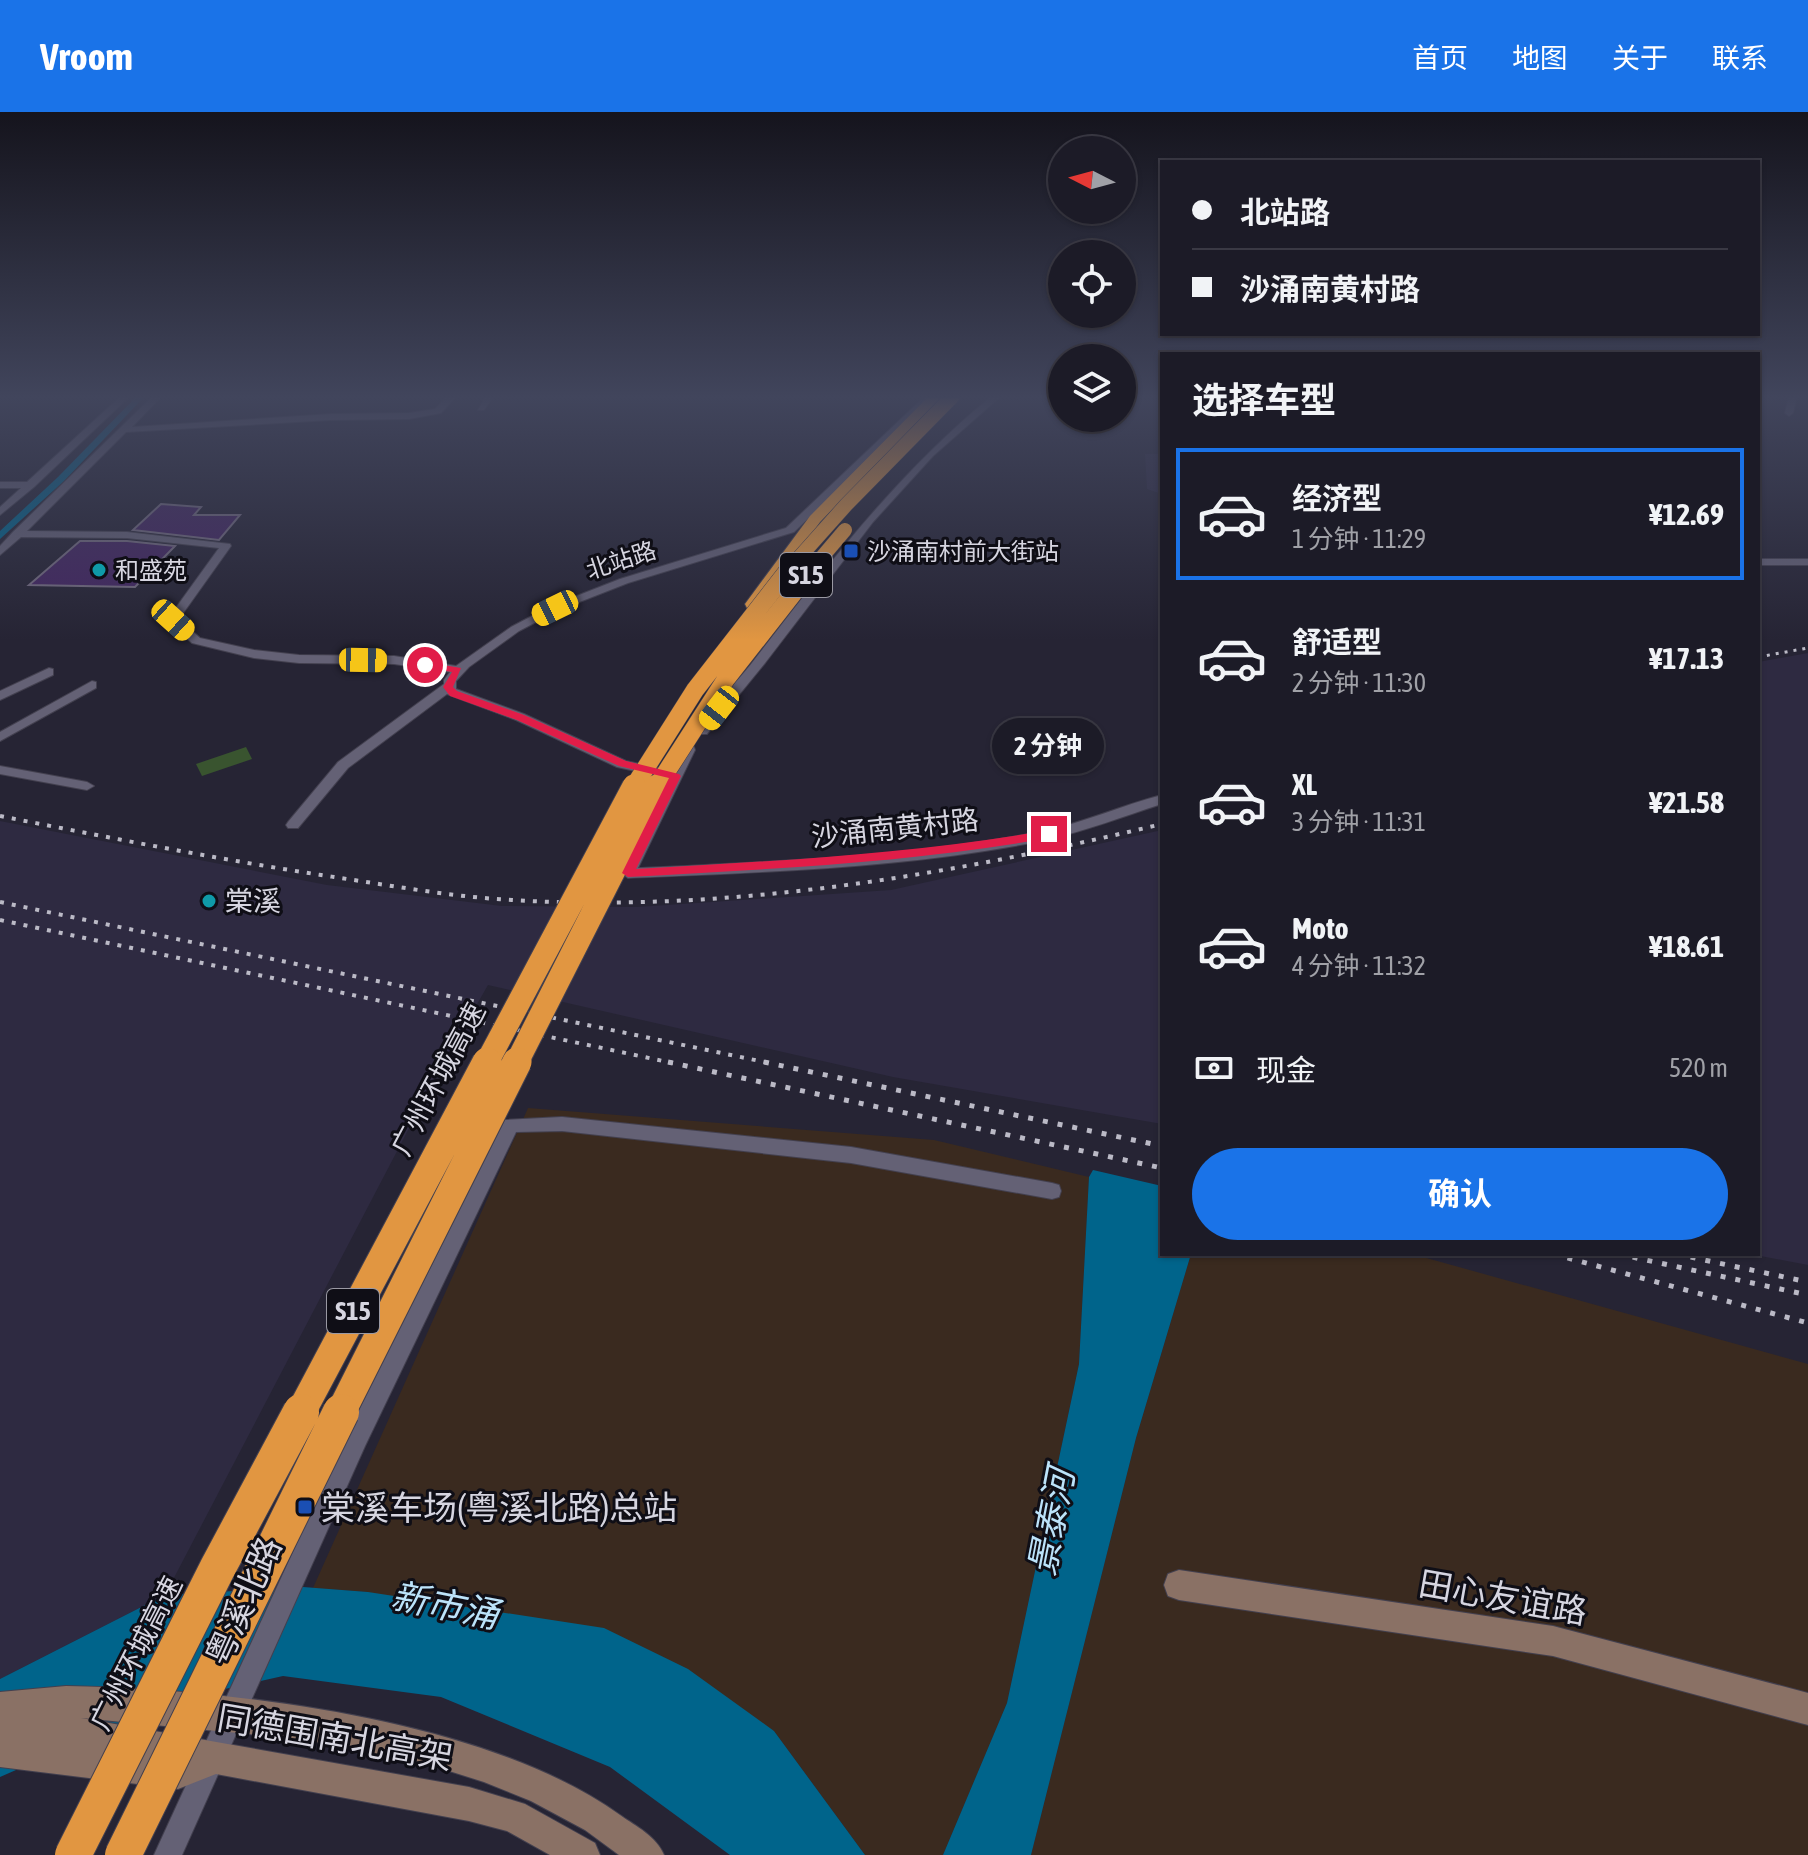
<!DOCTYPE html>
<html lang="zh">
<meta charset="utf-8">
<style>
:root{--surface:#1c1b27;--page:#25242f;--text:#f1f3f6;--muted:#a0a1a7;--line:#3a3944;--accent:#1a73e8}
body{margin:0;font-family:"Asap Condensed","Noto Sans SC",sans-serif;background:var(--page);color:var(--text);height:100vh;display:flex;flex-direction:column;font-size:30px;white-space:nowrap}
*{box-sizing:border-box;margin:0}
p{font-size:26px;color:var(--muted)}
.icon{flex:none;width:44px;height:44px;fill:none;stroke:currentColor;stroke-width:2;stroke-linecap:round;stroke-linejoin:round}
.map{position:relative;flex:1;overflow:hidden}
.side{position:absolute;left:1160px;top:240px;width:600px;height:904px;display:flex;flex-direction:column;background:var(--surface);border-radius:0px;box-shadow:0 2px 6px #0004,0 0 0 2px var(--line)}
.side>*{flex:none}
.hud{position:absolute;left:1160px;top:48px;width:600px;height:176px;border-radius:0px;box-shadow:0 2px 6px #0004,0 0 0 2px var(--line);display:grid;align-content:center;height:176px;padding:0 32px;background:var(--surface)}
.needle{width:52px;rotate:276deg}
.fabs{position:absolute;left:1048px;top:24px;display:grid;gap:16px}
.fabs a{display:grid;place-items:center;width:88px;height:88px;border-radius:50%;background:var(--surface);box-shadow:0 2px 6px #0004,0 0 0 2px var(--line);font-size:40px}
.end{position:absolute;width:36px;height:36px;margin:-18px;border:10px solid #e11d48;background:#fff;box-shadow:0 0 0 4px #fff}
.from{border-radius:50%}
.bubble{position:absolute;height:56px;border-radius:28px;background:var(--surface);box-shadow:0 2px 6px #0004,0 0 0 2px var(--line);font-size:26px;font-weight:700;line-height:56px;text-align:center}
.car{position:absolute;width:24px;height:48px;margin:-24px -12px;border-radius:10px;box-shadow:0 0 6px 2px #0007;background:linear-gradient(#f5c518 24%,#345 0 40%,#f5c518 0 76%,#345 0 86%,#f5c518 0)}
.hud b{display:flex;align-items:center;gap:28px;height:76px;font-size:30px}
.hud b+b{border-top:2px solid var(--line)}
.hud i{width:20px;height:20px;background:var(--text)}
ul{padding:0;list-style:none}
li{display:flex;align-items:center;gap:24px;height:132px;margin:0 16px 12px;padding:0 16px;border:4px solid transparent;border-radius:0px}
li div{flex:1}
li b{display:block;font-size:30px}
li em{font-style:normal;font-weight:700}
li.selected{border-color:var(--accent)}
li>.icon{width:72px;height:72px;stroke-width:1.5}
h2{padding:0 32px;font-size:36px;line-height:96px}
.pay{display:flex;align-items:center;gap:20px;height:88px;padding:0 32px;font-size:30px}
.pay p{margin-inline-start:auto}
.primary-button{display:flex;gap:16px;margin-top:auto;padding:16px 32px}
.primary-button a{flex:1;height:92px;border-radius:48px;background:var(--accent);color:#fff;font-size:32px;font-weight:700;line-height:92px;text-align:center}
header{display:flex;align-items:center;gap:48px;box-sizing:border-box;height:112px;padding:0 40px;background:var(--accent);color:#fff}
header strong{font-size:38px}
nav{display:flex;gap:44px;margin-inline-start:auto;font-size:28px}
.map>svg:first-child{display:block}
</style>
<header>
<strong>Vroom</strong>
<nav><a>首页</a><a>地图</a><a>关于</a><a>联系</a></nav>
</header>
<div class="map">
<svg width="1808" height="1743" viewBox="0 0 1808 1743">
<rect width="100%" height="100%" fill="#262434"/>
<path fill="#2e2a41" d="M 1145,342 L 1162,342 L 1162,382 L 1147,377 Z
M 1808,541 L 1808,1153 L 1750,1142 L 1758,1142 L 1758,550 Z
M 0,709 L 327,773 L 502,794 L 637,795 L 891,778 L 1162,718 L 1162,1012 L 893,965 L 488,873 L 440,957 L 165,1483 L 0,1567 Z"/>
<path fill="#3a2a1f" d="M 528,996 L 934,1028 L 1089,1065 L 1079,1252 L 1007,1591 L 943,1743 L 865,1743 L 774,1619 L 368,1480 L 313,1476 Z
M 1191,1142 L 1412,1142 L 1808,1252 L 1808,1743 L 1031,1743 L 1136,1326 Z"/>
<path fill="#39542f" d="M 246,635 L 252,647 L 202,664 L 196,652 Z"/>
<path fill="#00648b" d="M 1093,1058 L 1162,1074 L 1162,1142 L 1191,1142 L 1136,1326 L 1031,1743 L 943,1743 L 1007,1591 L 1079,1252 L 1089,1065 Z
M 303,1475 L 368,1480 L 604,1516 L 688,1557 L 774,1619 L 865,1743 L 730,1743 L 610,1655 L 441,1585 L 283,1564 L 176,1588 L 0,1665 L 0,1567 L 165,1483 Z"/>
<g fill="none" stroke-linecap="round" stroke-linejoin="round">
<path fill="#00648b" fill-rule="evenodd" d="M 137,284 L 145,284 L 64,369 L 0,427 L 0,419 L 58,365 Z"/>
</g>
<path fill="#42265f" stroke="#71697d" stroke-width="2" d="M 161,392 L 201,395 L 194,403 L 240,403 L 219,428 L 133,418 Z
M 80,429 L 127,429 L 175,434 L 135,475 L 29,473 Z"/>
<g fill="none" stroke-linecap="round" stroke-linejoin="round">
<g stroke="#43404f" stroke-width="2">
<path id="street" d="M 121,284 L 130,284 L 34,375 L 0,403 L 0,395 L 21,376 L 0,376 L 0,370 L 27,370 Z
M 153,284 L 162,284 L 132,315 L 331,302 L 409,301 L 435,297 L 448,284 L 457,284 L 441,301 L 409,307 L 331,308 L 126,320 L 27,419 L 127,420 L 230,432 L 231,434 L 179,507 L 200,526 L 254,538 L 299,543 L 394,544 L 456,554 L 511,515 L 551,494 L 620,467 L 786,416 L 923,286 L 929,286 L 929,290 L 794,420 L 628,471 L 559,498 L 519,519 L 469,555 L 456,569 L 456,577 L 524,602 L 626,649 L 672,659 L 684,635 L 694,635 L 695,638 L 638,756 C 774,750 911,745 1045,719 C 1085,710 1123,693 1162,683 L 1162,692 C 1124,704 1086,719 1046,728 C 909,756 768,760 628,766 L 621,761 L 668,666 L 617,655 L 516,608 L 447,582 L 348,656 L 298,716 L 288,716 L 286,713 L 288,710 L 338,650 L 444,572 L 444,568 L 450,560 L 394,552 L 299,551 L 254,546 L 192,531 L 167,508 L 219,436 L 127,426 L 21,425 L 0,443 L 0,434 L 13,420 Z
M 486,284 L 494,284 L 484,298 L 478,298 Z
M 992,284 L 1001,284 L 933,344 L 873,410 L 765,551 L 707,622 L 697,622 L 696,619 C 714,592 738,570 758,543 C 830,450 900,359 992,284 Z
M 1789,284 L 1797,284 L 1793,301 L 1789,304 L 1785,301 Z
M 1758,447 L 1808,447 L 1808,453 L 1758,453 Z
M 49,556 L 53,557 L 53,563 L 0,588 L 0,579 Z
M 92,569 L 96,570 L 96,576 L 0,629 L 0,620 Z
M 0,654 L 87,670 L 94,674 L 87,678 L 0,662 Z
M 562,1005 L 851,1035 L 1052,1071 L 1059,1073 L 1061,1079 L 1059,1085 L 1052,1087 L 851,1051 L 562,1019 L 516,1020 L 365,1334 L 182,1743 L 154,1743 L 349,1318 L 505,1008 Z"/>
</g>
<g stroke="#43404f" stroke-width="2">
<path id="secondary" d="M 1179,1458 L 1553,1514 L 1808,1581 L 1808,1613 L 1553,1544 L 1179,1488 L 1168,1484 L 1164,1473 L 1168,1462 Z
M 66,1574 C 230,1577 485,1606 620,1703 C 637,1715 656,1724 664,1743 L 619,1743 L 585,1718 L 531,1689 L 484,1670 L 424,1651 L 300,1627 L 81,1606 L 469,1675 L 525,1692 L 595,1731 L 600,1743 L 550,1743 L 507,1719 L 469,1709 L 216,1662 L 178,1677 L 0,1655 L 0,1580 Z"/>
</g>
<g stroke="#43404f" stroke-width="2">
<path id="highway" d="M 929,284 L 942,284 L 820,410 L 759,496 L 747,496 L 745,492 L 810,404 Z"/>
</g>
<use href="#street" fill="#646175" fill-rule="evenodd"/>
<use href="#secondary" fill="#8a7165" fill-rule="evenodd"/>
<use href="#highway" fill="#e19641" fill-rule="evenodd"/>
<path stroke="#bbbac6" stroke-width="3" stroke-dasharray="3 6" stroke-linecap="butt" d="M 1758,545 L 1808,536"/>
<path stroke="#bbbac6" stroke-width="4" stroke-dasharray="4 8" stroke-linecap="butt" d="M 0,704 C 111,726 222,748 334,765 C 388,773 442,783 496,787 C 719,803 946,764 1162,712
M 0,790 L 774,952
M 0,808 L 677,952"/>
<path stroke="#bbbac6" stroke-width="5" stroke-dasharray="5 10" stroke-linecap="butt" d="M 668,950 L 1162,1056
M 764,950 L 1162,1034
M 1553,1142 L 1808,1211
M 1618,1142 L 1808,1183
M 1676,1142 L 1808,1170"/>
<g stroke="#43404f" stroke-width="15" stroke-linecap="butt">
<path id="highway-bridge-far4" d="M 788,458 L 846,393 L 953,284
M 811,458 L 845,418"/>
</g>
<g stroke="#43404f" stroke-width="19" stroke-linecap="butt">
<path id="highway-bridge-far3" d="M 633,676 L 695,578 L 790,456
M 656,676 L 726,567 L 813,456"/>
</g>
<g stroke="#43404f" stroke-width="25" stroke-linecap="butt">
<path id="highway-bridge-far2" d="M 486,952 L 634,674
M 516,952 L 657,674"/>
</g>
<g stroke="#43404f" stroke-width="31" stroke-linecap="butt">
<path id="highway-bridge-far1" d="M 300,1302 L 487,950
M 340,1302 L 517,950"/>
</g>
<g stroke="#43404f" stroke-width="38" stroke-linecap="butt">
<path id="highway-bridge" d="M 73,1743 L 217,1457 L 301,1300
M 123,1743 L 341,1300"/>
</g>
<use href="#highway-bridge-far4" stroke="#e19641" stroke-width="14"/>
<use href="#highway-bridge-far3" stroke="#e19641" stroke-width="18"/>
<use href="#highway-bridge-far2" stroke="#e19641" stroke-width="23"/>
<use href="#highway-bridge-far1" stroke="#e19641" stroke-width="29"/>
<use href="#highway-bridge" stroke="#e19641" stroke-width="36"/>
</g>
<linearGradient id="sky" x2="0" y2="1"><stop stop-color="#15141d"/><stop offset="0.54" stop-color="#41455c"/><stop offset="1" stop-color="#41455c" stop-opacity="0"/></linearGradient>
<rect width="1808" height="528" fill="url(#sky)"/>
<path fill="#e11d48" d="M 425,550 L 461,556 L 453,575 L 457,579 L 524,603 L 626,649 L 679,662 L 681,664 L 636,757 C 775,749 912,742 1049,718 L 1055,722 L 1049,726 C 909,751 770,757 628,765 L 622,761 L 669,666 L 619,654 L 517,608 L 450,584 L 443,575 L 452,560 L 421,555 Z"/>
<g fill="#1a4fb4" stroke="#0f0e16" stroke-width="3">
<rect x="843" y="431" width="16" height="16" rx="4"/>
<rect x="297" y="1387" width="16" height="16" rx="4"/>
</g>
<g fill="#0f9aa8" stroke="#0f0e16" stroke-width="3">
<circle cx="99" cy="458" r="8"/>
<circle cx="209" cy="789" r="8"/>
</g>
<g text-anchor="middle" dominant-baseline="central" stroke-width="6" stroke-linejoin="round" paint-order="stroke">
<g font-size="24" fill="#d6d5e0" stroke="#0f0e16" text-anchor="start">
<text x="867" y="439">沙涌南村前大街站</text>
<text x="115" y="458">和盛苑</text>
</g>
<g font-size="24" fill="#d6d5e0" stroke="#0f0e16">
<text transform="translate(621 448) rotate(-18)">北站路</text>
</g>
<g fill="#0f0e16" stroke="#9a99a3" stroke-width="2">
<rect x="780" y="441" width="52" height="44" rx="6"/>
<rect x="327" y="1177" width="52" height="44" rx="6"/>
</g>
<g font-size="26" font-weight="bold" fill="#d6d5e0">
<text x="806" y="463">S15</text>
<text x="353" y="1199">S15</text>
</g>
<g font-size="28" fill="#d6d5e0" stroke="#0f0e16">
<text transform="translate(895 716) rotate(-6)">沙涌南黄村路</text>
<text transform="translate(438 967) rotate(-62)">广州环城高速</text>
<text transform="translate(136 1541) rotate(-63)">广州环城高速</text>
</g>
<g font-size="28" fill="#d6d5e0" stroke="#0f0e16" text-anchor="start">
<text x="225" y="789">棠溪</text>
</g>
<g font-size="34" fill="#d6d5e0" stroke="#0f0e16" text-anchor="start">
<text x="321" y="1395">棠溪车场(粤溪北路)总站</text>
</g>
<g font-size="34" fill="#d6d5e0" stroke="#0f0e16">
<text transform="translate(1503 1485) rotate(10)">田心友谊路</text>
<text transform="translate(243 1489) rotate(-66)">粤溪北路</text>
<text transform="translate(335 1625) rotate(10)">同德围南北高架</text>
</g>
<g font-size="36" font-style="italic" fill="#bce3fa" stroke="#0f0e16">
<text transform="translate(1051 1410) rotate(-79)">景泰河</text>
<text transform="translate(445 1493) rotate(11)">新市涌</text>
</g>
</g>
</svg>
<div class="fabs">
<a><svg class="needle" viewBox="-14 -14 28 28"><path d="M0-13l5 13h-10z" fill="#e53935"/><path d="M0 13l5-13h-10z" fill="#a0a1a7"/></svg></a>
<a><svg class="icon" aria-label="locate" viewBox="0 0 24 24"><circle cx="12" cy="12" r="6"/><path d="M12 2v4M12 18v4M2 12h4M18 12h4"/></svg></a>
<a><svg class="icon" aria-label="layers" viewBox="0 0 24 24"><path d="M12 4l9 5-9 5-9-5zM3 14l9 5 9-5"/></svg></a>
</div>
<i class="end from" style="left:425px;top:553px"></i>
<i class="end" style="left:1049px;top:722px"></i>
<div class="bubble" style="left:992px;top:606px;width:112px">2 分钟</div>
<i class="car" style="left:555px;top:496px;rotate:244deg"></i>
<i class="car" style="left:173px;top:508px;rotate:132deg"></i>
<i class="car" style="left:363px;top:548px;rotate:91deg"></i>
<i class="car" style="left:719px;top:596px;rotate:218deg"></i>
<div class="hud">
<b><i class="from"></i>北站路</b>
<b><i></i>沙涌南黄村路</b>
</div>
<section class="side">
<h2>选择车型</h2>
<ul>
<li class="selected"><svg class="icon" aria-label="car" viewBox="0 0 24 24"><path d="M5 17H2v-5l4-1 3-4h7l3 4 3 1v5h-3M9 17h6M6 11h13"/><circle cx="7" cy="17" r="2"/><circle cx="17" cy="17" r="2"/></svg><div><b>经济型</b><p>1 分钟 · 11:29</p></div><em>¥12.69</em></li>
<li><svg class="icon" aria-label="car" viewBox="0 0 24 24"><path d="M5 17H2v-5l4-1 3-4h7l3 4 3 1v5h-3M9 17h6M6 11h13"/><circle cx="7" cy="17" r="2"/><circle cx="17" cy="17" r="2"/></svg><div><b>舒适型</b><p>2 分钟 · 11:30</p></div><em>¥17.13</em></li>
<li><svg class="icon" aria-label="car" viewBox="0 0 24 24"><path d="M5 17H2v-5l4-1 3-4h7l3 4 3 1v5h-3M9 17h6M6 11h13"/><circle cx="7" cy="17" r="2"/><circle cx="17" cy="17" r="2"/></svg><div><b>XL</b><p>3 分钟 · 11:31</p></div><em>¥21.58</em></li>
<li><svg class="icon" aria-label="car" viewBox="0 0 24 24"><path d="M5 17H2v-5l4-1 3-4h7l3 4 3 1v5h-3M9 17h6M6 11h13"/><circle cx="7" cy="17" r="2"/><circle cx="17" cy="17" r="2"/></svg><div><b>Moto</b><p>4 分钟 · 11:32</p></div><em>¥18.61</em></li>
</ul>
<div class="pay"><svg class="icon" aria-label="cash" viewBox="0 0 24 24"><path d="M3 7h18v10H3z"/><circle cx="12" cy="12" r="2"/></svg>现金<p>520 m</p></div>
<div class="primary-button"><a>确认</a></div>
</section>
</div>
